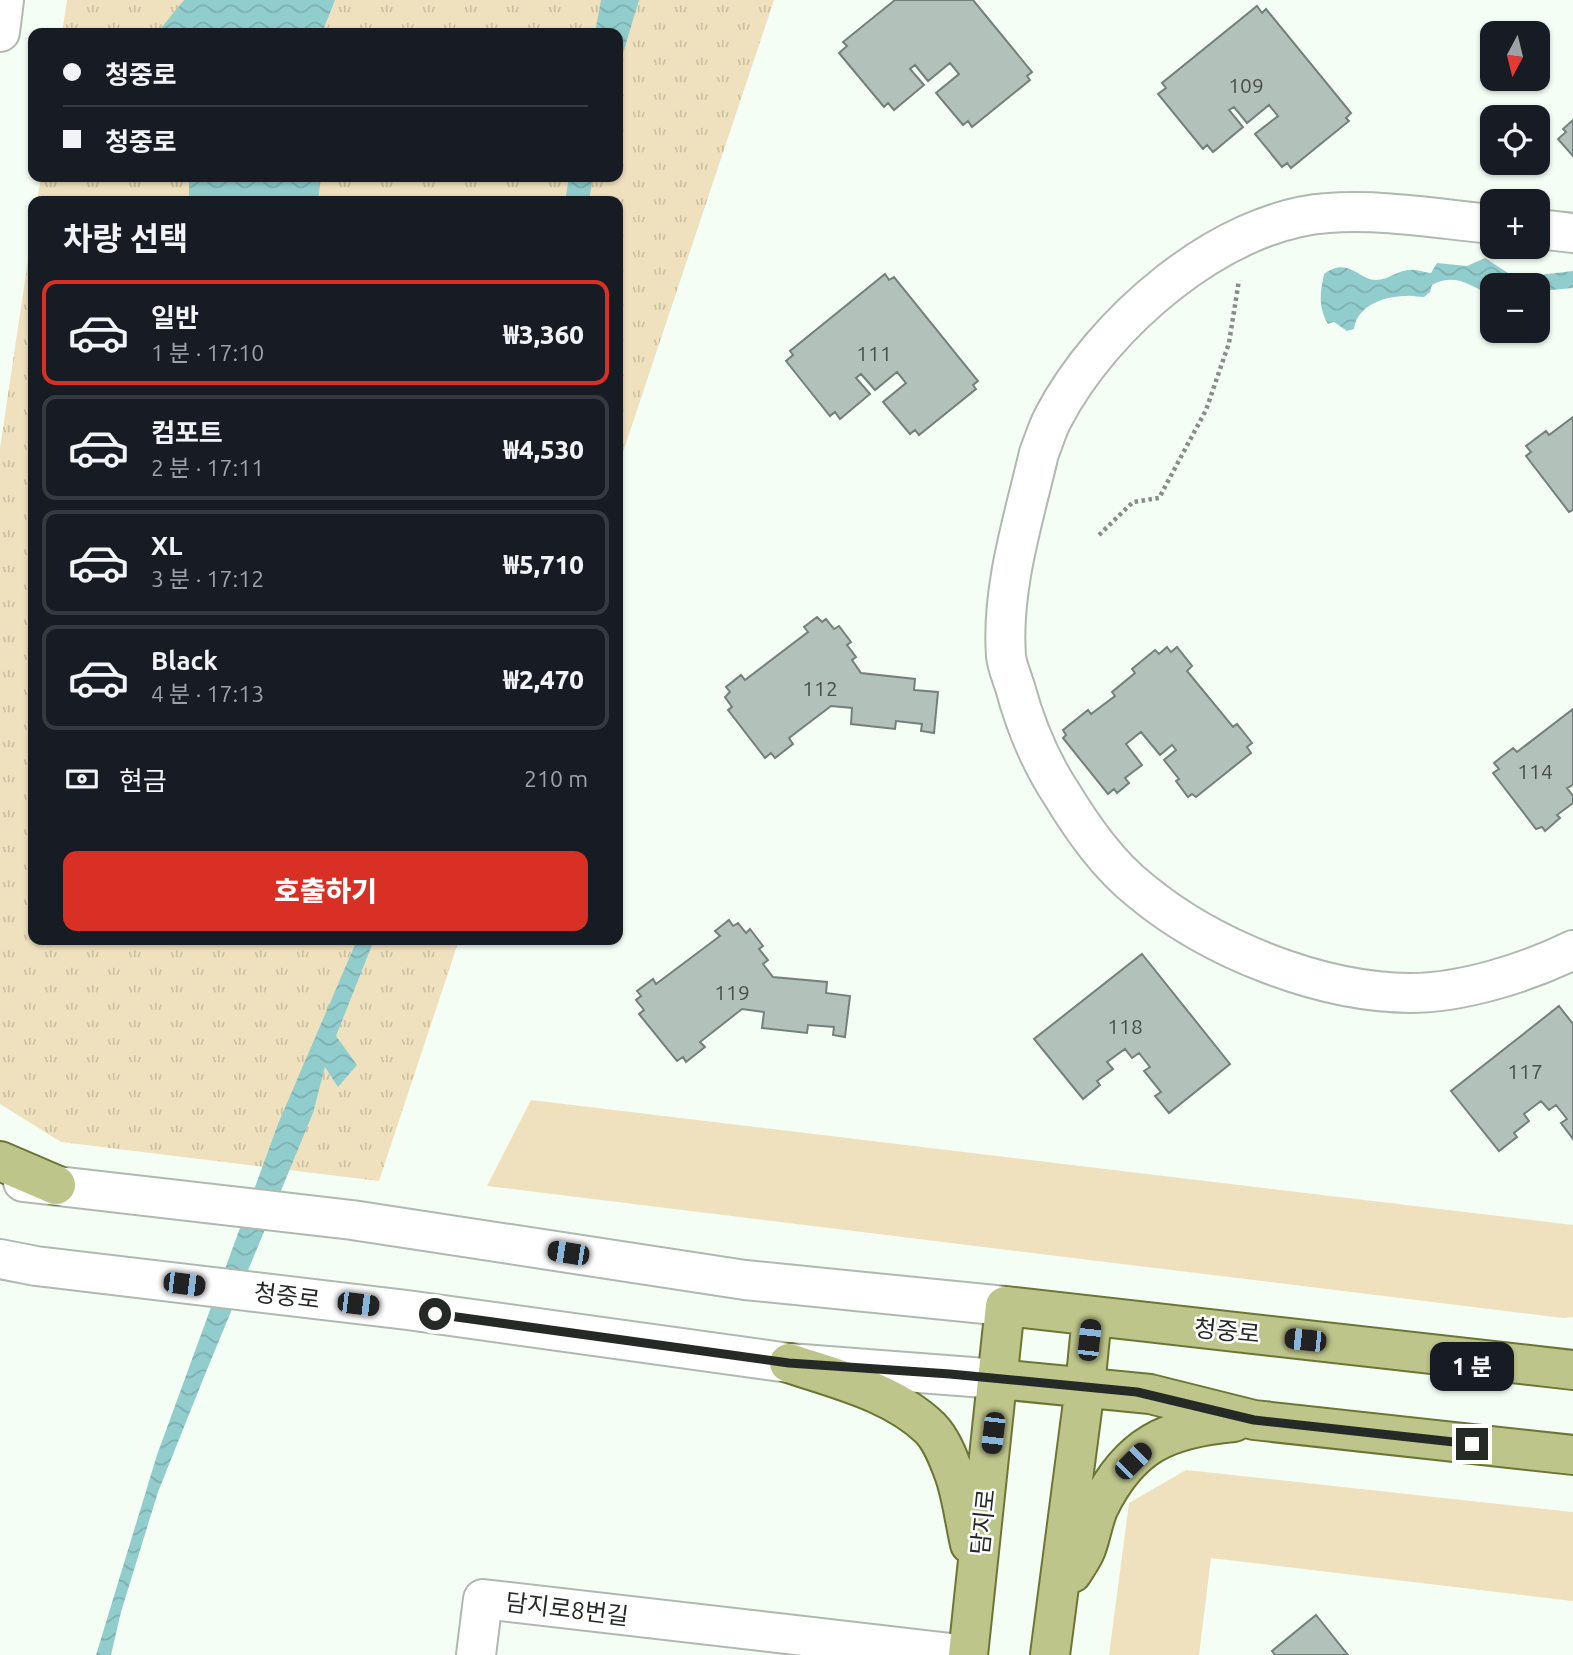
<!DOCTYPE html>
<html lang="ko">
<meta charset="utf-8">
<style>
:root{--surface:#171b24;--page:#20242c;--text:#f1f3f6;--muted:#9ea1a6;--line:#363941;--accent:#d93025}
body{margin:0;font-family:Ubuntu,"Noto Sans KR",sans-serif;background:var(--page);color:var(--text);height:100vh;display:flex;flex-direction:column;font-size:26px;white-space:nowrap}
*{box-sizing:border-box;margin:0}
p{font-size:23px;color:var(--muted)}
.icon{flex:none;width:38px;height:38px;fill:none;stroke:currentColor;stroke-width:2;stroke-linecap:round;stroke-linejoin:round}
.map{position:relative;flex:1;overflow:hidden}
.side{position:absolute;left:28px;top:196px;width:595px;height:749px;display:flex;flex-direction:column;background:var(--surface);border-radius:14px;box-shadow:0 2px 5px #0004}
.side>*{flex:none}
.guide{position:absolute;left:28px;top:28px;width:595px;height:154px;border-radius:14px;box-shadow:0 2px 5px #0004;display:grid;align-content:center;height:154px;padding:0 35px;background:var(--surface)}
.needle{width:46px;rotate:187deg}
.controls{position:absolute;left:1480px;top:21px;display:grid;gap:14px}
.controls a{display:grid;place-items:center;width:70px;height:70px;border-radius:14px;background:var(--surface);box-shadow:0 2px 5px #0004;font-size:35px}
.end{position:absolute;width:32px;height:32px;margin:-16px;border:9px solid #262a26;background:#fff;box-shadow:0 0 0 4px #fff}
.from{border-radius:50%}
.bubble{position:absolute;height:49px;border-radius:14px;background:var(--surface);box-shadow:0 2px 5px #0004;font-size:23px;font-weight:800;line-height:49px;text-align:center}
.car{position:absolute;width:21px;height:42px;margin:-21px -10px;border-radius:9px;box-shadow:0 0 5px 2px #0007;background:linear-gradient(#222 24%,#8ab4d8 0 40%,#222 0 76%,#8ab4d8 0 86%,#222 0)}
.guide b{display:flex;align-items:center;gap:24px;height:66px;font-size:26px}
.guide b+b{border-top:2px solid var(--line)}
.guide i{width:18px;height:18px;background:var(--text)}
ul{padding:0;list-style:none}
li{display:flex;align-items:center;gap:21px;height:105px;margin:0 14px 10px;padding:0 21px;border:4px solid var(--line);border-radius:14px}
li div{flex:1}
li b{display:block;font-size:26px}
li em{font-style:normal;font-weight:800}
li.active{border-color:var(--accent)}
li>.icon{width:63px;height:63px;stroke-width:1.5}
h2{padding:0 35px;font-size:32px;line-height:84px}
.pay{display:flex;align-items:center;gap:18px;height:77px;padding:0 35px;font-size:26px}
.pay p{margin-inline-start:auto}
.cta{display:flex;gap:14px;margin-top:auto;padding:14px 35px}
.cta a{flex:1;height:80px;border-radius:14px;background:var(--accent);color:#fff;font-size:28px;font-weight:800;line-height:80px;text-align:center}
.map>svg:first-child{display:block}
</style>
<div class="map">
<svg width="1573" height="1655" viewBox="0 0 1573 1655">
<defs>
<pattern id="park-tufts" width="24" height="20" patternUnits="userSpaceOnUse" patternTransform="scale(1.75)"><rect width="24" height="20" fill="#efe1be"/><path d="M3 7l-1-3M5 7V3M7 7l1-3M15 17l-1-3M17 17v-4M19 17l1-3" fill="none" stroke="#cdc1a3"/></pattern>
<pattern id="water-waves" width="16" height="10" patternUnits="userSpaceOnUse" patternTransform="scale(1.75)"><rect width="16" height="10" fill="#92cdcd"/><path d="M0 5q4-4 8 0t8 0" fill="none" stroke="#7eb0b0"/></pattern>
</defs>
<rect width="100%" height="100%" fill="#f5fef4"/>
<path fill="#efe1be" d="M 531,1100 L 1573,1225 L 1573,1317 L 1563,1318 L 487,1186 Z
M 1186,1470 L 1573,1512 L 1573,1601 L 1211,1558 L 1199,1655 L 1109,1655 L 1129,1503 Z"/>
<path fill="url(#park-tufts)" d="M 67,0 L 774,0 L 618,467 L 618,201 L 37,201 L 41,177 L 618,177 L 618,33 L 62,33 Z
M 33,227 L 33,940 L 459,940 L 379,1181 L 61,1142 L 0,1104 L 0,448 Z"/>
<path fill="url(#water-waves)" d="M 184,0 L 335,0 L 322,33 L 157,33 Z
M 601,0 L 639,0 L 618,70 L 618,33 L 595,33 Z
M 189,177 L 321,177 L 318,201 L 192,201 L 189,195 Z
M 569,177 L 593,177 L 589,201 L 565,201 Z
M 1485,258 L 1508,273 L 1530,276 L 1573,271 L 1573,288 L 1551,290 L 1538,285 L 1502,284 L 1480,290 C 1464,281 1450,275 1432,285 L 1430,292 L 1424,297 C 1417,297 1412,295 1407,296 C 1385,296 1357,305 1354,329 L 1347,331 L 1334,322 L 1328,324 C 1318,307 1320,293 1324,274 C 1349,256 1358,280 1376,280 C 1389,280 1401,268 1414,270 C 1420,270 1425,273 1431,273 L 1437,263 L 1467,266 Z
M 357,940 L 374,940 L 336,1036 L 357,1065 L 338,1087 L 325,1067 L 313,1113 L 204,1377 L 158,1492 L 121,1612 L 111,1655 L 96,1655 L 157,1455 L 278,1124 Z"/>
<path fill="#b3c1bb" stroke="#74807b" stroke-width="2" d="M 895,0 L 973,0 L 1032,72 L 1027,76 L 1030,80 L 972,127 L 968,121 L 963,125 L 936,93 L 959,74 L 950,63 L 928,81 L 915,65 L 910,69 L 924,85 L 894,110 L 888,103 L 884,107 L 839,53 L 847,46 L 843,42 Z
M 1257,6 L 1262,13 L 1266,9 L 1351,113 L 1346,118 L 1349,121 L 1291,168 L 1287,163 L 1282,167 L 1255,134 L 1278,116 L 1269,105 L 1247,123 L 1234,107 L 1229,110 L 1243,127 L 1213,152 L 1207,145 L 1203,149 L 1158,94 L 1166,88 L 1162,83 Z
M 1573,120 L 1573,156 L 1558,139 L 1566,132 L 1563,129 Z
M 885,274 L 889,280 L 894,277 L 978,381 L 973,385 L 976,389 L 919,435 L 915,430 L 910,434 L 883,402 L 906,383 L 897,372 L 875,390 L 861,374 L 856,378 L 870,394 L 840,419 L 835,412 L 830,416 L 786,361 L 793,355 L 790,351 Z
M 1573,417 L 1573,510 L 1569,512 L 1526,456 L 1531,452 L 1526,446 L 1546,431 L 1549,435 Z
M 817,617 L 822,622 L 826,619 L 834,629 L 839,626 L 851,642 L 847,645 L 856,657 L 852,660 L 861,673 L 915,679 L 914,690 L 938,692 L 934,733 L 921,731 L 922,724 L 896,721 L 895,729 L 851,724 L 852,708 L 831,706 L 789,738 L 793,744 L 775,758 L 771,753 L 765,758 L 728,710 L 732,707 L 725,697 L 730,692 L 726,687 L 741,675 L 745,680 L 808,632 L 804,627 Z
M 1167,647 L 1171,652 L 1177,647 L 1192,666 L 1187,671 L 1233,727 L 1237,724 L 1252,743 L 1247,747 L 1251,753 L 1196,797 L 1192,794 L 1188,797 L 1176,781 L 1179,779 L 1164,760 L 1176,750 L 1172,745 L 1160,755 L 1141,732 L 1126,744 L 1142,765 L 1125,778 L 1129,783 L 1117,793 L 1114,789 L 1108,794 L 1063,738 L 1066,735 L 1063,730 L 1088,710 L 1091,714 L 1115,696 L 1112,692 L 1135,673 L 1132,669 L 1155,650 L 1159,654 Z
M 1573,709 L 1573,785 L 1567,788 L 1573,796 L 1573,803 L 1557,815 L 1560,818 L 1545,831 L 1542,827 L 1536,829 L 1493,773 L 1499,769 L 1494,763 L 1513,748 L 1517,752 Z
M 729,920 L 733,926 L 738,923 L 746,933 L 750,929 L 763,946 L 759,949 L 768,960 L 763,964 L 773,977 L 827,982 L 826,993 L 850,996 L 845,1037 L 833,1035 L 834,1027 L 808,1025 L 807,1033 L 762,1028 L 764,1012 L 742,1009 L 700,1042 L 705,1047 L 686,1062 L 683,1057 L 677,1061 L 639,1014 L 644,1010 L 636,1000 L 641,996 L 637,991 L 653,979 L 656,984 L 720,936 L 715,931 Z
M 1142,954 L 1230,1064 L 1169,1113 L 1155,1096 L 1161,1092 L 1144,1071 L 1150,1067 L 1139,1053 L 1132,1058 L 1125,1049 L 1107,1062 L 1113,1069 L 1097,1081 L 1100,1085 L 1083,1099 L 1034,1039 Z
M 1559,1006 L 1573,1024 L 1573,1139 L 1561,1123 L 1567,1119 L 1556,1105 L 1549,1110 L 1541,1101 L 1524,1114 L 1529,1121 L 1514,1133 L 1517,1137 L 1499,1151 L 1451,1091 Z
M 1316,1615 L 1348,1655 L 1275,1655 L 1272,1651 Z"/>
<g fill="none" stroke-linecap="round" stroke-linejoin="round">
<g stroke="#b0b9af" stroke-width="42">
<path id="minor" d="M 0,32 L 4,0
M 1493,224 C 1439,219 1383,209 1328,213 C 1220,220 1101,325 1053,418 C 1047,429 1044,441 1039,453 C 1024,518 1001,588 1006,656 C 1007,666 1012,677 1015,687 C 1025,724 1040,761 1061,793 C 1083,829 1108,865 1141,891 C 1211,949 1319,992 1410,993 C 1462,993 1526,973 1573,950
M 1538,229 L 1573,233
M 23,1182 L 352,1220 L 745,1280 L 1005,1306
M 0,1259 L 36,1266 L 407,1310 L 789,1363 L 998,1379
M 476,1655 L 483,1599 L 968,1655"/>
</g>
<g stroke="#6c7634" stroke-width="42">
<path id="major" d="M 0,1161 L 56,1185
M 789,1363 C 836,1379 893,1392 930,1428 C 942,1440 949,1460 955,1476 C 962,1497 965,1522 970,1544
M 998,1379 L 1150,1394 L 1254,1420 L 1573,1455
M 1072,1573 C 1077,1565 1083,1557 1086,1549 C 1091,1536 1093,1520 1099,1507 C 1130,1444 1167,1428 1234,1422
M 968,1655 L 1005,1306 L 1573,1370
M 1050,1655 L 1085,1387 L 1092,1316"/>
</g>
<path stroke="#888e87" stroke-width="4.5" stroke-dasharray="3.5 3.5" stroke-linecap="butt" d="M 1099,535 L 1133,502 L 1159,498 L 1206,410 L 1229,343 L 1239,280"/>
<use href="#minor" stroke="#fff" stroke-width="38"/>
<use href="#major" stroke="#bec58a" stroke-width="38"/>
</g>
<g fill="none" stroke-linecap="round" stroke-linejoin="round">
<path stroke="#262a26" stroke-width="9" d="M 435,1314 L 789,1363 L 950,1374 L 1137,1392 L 1254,1420 L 1472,1444"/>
</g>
<g text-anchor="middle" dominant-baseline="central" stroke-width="5" stroke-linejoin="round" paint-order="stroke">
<g font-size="21" fill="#49504b">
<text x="1246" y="85">109</text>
<text x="874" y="353">111</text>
<text x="820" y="688">112</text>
<text x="1535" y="771">114</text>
<text x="732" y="992">119</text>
<text x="1125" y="1026">118</text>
<text x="1525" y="1071">117</text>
</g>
<g font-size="24" fill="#262a26" stroke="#fff">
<text transform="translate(287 1296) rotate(7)">청중로</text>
<text transform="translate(1227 1331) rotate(6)">청중로</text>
<text transform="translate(983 1522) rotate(-84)">담지로</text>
<text transform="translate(567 1609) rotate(7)">담지로8번길</text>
</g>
</g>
</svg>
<div class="controls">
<a><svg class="needle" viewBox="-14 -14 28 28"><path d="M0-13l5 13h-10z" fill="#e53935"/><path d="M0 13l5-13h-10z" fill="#9ea1a6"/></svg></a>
<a><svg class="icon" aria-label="locate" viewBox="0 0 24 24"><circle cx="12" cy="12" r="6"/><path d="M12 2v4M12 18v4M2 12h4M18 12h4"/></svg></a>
<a>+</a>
<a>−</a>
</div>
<i class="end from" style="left:435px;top:1314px"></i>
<i class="end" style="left:1472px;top:1444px"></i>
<div class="bubble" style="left:1430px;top:1342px;width:84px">1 분</div>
<i class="car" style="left:568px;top:1253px;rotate:279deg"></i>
<i class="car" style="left:184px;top:1284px;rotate:97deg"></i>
<i class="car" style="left:358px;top:1304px;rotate:97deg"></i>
<i class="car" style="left:1089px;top:1340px;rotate:6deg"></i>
<i class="car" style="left:1305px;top:1340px;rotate:276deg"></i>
<i class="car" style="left:993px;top:1433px;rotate:187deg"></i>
<i class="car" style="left:1133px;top:1461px;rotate:45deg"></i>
<div class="guide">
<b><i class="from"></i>청중로</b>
<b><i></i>청중로</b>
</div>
<section class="side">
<h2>차량 선택</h2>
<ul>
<li class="active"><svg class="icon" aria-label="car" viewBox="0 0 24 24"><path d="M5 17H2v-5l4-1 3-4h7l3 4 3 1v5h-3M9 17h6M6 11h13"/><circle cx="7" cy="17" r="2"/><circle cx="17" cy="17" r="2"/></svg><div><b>일반</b><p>1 분 · 17:10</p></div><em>₩3,360</em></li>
<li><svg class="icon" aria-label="car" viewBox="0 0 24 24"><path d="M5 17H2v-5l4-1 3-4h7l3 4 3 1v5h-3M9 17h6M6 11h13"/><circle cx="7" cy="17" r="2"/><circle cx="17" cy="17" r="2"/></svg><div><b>컴포트</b><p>2 분 · 17:11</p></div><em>₩4,530</em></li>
<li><svg class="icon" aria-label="car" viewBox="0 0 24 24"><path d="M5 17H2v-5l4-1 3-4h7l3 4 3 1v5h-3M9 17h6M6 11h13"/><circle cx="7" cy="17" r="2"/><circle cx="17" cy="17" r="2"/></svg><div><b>XL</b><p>3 분 · 17:12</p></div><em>₩5,710</em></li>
<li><svg class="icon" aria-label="car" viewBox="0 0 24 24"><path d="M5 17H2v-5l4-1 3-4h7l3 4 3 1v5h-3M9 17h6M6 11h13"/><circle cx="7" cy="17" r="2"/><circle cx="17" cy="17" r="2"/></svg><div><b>Black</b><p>4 분 · 17:13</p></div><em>₩2,470</em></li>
</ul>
<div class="pay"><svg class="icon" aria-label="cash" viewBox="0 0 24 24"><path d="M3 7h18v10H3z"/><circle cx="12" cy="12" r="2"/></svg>현금<p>210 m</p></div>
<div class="cta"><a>호출하기</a></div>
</section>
</div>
